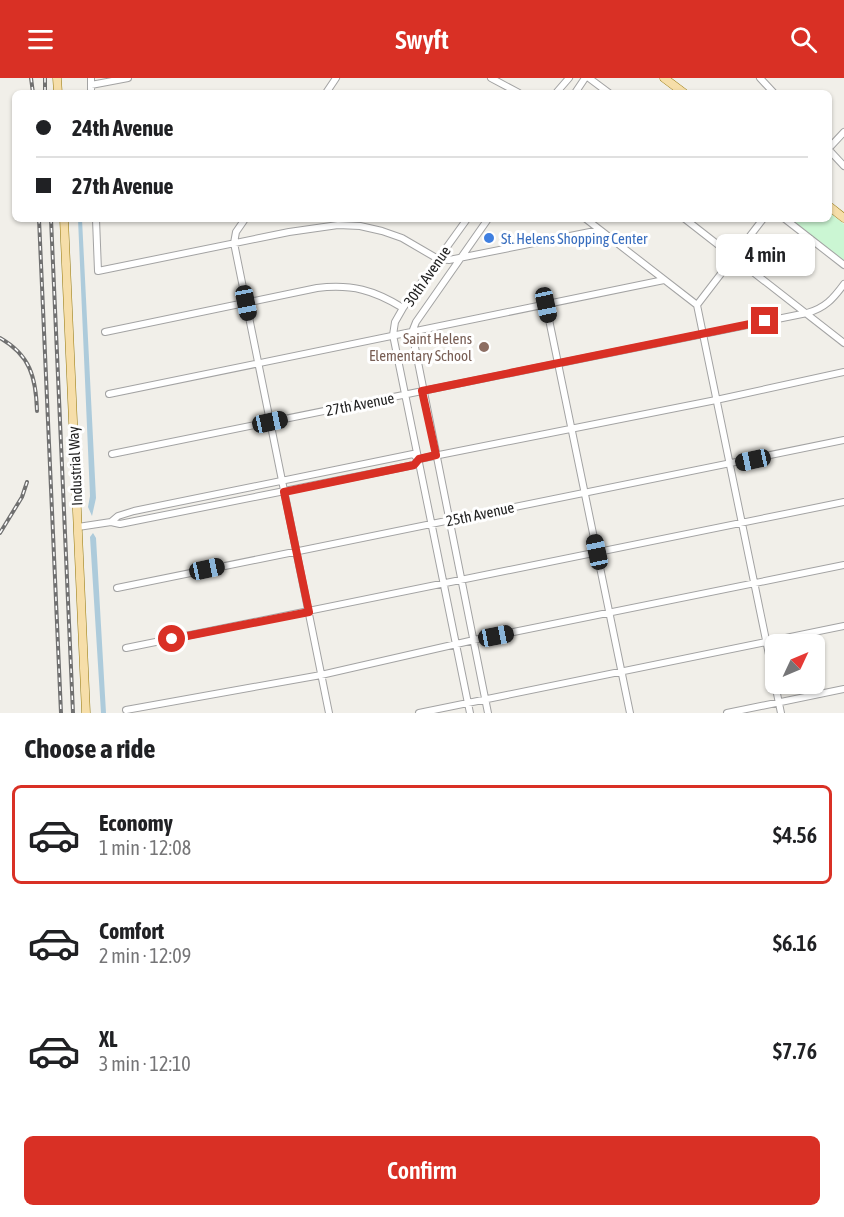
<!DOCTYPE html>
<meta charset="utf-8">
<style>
:root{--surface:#fff;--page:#f2f2f2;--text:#202124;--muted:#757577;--line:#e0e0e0;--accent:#d93025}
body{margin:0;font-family:"Asap Condensed",sans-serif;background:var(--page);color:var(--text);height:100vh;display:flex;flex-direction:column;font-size:22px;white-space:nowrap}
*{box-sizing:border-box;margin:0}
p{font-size:20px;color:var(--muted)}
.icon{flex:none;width:33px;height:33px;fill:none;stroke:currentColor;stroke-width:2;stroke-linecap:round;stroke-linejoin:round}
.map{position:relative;height:635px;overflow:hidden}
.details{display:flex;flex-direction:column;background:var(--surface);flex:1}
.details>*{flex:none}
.guide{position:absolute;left:12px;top:12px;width:820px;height:132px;border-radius:9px;box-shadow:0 2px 4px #0004;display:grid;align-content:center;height:132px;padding:0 24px;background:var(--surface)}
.needle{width:39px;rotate:46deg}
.fabs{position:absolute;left:765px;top:556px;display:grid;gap:12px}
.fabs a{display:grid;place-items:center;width:60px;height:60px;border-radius:9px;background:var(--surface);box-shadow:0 2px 4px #0004;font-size:30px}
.end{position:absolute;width:27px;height:27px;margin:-14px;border:8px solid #d93025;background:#fff;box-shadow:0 0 0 3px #fff}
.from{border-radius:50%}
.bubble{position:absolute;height:42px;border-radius:9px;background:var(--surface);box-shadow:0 2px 4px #0004;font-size:20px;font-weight:600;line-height:42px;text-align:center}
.car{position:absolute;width:18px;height:36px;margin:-18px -9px;border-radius:8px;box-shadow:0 0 4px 2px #0007;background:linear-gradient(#222 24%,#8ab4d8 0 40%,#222 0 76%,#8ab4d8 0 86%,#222 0)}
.guide b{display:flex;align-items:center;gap:21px;height:57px;font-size:22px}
.guide b+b{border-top:2px solid var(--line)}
.guide i{width:15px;height:15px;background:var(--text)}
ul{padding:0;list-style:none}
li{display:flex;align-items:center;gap:18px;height:99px;margin:0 12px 9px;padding:0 12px;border:3px solid transparent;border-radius:9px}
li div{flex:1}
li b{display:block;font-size:22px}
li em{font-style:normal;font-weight:600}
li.on{border-color:var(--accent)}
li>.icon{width:54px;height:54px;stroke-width:1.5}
h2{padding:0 24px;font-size:27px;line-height:72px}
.cta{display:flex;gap:12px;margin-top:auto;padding:12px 24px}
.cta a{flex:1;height:69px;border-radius:9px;background:var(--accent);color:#fff;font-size:24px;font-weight:600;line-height:69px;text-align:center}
header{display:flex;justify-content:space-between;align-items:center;height:78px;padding:0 24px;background:var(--accent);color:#fff;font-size:27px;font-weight:600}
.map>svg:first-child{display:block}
</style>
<header><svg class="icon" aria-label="menu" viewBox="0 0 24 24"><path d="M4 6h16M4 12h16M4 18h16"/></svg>Swyft<svg class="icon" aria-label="search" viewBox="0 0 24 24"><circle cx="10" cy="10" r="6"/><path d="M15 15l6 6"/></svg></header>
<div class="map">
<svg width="844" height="635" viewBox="0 0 844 635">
<rect width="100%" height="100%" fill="#f1efe9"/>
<path fill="#cbf6d3" d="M 830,135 L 844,146 L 844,183 L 790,141 L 830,141 Z"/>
<path fill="#adcbdb" d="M 78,141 L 82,141 L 96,420 L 92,438 L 88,429 L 90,418 Z
M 93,455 L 96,460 L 106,635 L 101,635 L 90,459 Z"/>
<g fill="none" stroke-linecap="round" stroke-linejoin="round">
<g stroke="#a3a3a3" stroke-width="8">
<path id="minor" d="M 91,0 L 91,15
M 491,0 L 519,15
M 589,0 L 609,15
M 760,0 L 774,15
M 91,7 L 128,0
M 326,15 L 336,0
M 556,15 L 569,0
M 575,15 L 585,0
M 830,69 L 844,54
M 830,73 L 844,88
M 96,141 L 98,193 L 289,154 L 338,147 L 360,148 L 382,153 L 402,160 L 438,181 L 449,182 L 600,152
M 245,141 L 236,154 L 234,165 L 329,635
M 467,141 L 403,230 L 395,244 L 393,257 L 470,635
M 586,141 L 697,227 L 781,635
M 685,141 L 844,265
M 785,141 L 844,187
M 546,227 L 630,635
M 697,227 L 763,141
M 105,254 L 317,210 C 352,206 374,212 403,230
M 109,316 L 664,202
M 112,376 L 807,235 C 825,230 833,221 844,206
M 111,444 L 118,438 L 134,433 L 413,376 L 418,381
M 78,449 L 111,444 L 120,446 L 414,387 L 419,381 L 716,322 L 844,294
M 117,510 L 844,362
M 126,570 L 844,424
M 126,632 L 321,597 L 474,562 L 844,487
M 419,635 L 844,548
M 488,635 L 412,254 L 416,244 L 488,141
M 727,635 L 844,611"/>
</g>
<g stroke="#94770b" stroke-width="9">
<path id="major" d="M 57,0 L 58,15
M 664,0 L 684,15
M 830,129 L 844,140
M 64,141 L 86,635"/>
</g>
<use href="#minor" stroke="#fff" stroke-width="6"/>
<use href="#major" stroke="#f6dea9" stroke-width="8"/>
<g stroke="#707070" stroke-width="4">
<path id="rail" d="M 31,0 L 33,15
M 45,0 L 45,15
M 39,141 L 61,635
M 51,141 L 73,635
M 0,260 C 30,277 36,299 37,333
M 0,455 L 22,419 L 27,404"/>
</g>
<use href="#rail" stroke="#fff" stroke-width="1.5" stroke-dasharray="4.5" stroke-linecap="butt"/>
</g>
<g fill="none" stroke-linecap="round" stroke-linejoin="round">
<path stroke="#d93025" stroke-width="8" d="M 172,561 L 309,534 L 284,414 L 414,387 L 419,381 L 436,377 L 422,313 L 765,243"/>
</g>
<circle fill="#3f7fe0" stroke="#fff" stroke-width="2" cx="489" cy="160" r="6"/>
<circle fill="#8d6e63" stroke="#fff" stroke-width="2" cx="484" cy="269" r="6"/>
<g text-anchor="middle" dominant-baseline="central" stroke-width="6" stroke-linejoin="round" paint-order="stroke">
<g font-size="15" fill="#366cbe" stroke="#fff" text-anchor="start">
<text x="501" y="160">St. Helens Shopping Center</text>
</g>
<g font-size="15" fill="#222" stroke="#fff">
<text transform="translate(427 198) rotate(-55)">30th Avenue</text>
<text transform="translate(360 326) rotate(-11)">27th Avenue</text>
<text transform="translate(75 388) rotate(-93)">Industrial Way</text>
<text transform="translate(480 436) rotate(-12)">25th Avenue</text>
</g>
<g font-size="15" fill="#785e54" stroke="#fff" text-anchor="end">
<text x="472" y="260">Saint Helens<tspan x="472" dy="17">Elementary School</tspan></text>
</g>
</g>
</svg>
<div class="fabs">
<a><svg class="needle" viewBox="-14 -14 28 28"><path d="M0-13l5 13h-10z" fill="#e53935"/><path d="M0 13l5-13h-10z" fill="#757577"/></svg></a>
</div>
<i class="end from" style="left:172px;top:561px"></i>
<i class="end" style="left:765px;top:243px"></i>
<div class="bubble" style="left:716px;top:156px;width:99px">4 min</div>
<i class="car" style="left:246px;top:225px;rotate:169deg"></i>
<i class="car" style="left:546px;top:227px;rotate:168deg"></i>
<i class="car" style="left:270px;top:344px;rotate:78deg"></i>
<i class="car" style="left:753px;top:382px;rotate:258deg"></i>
<i class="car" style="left:597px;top:474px;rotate:348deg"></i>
<i class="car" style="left:207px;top:491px;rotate:78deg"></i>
<i class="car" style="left:496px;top:558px;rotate:79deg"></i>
<div class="guide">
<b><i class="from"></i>24th Avenue</b>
<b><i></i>27th Avenue</b>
</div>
</div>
<section class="details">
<h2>Choose a ride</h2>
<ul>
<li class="on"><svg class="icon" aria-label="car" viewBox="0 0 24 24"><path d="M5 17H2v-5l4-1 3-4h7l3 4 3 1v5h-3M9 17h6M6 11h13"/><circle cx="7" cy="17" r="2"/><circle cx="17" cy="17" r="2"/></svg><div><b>Economy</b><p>1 min · 12:08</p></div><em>$4.56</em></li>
<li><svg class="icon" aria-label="car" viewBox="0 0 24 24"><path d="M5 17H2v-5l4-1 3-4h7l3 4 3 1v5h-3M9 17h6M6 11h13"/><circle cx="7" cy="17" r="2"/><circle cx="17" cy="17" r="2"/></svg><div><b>Comfort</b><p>2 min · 12:09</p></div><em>$6.16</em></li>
<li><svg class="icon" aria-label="car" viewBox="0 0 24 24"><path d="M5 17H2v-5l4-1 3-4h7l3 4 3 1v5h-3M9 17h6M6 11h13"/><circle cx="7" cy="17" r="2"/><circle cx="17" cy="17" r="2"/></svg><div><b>XL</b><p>3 min · 12:10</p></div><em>$7.76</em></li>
</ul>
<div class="cta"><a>Confirm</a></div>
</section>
